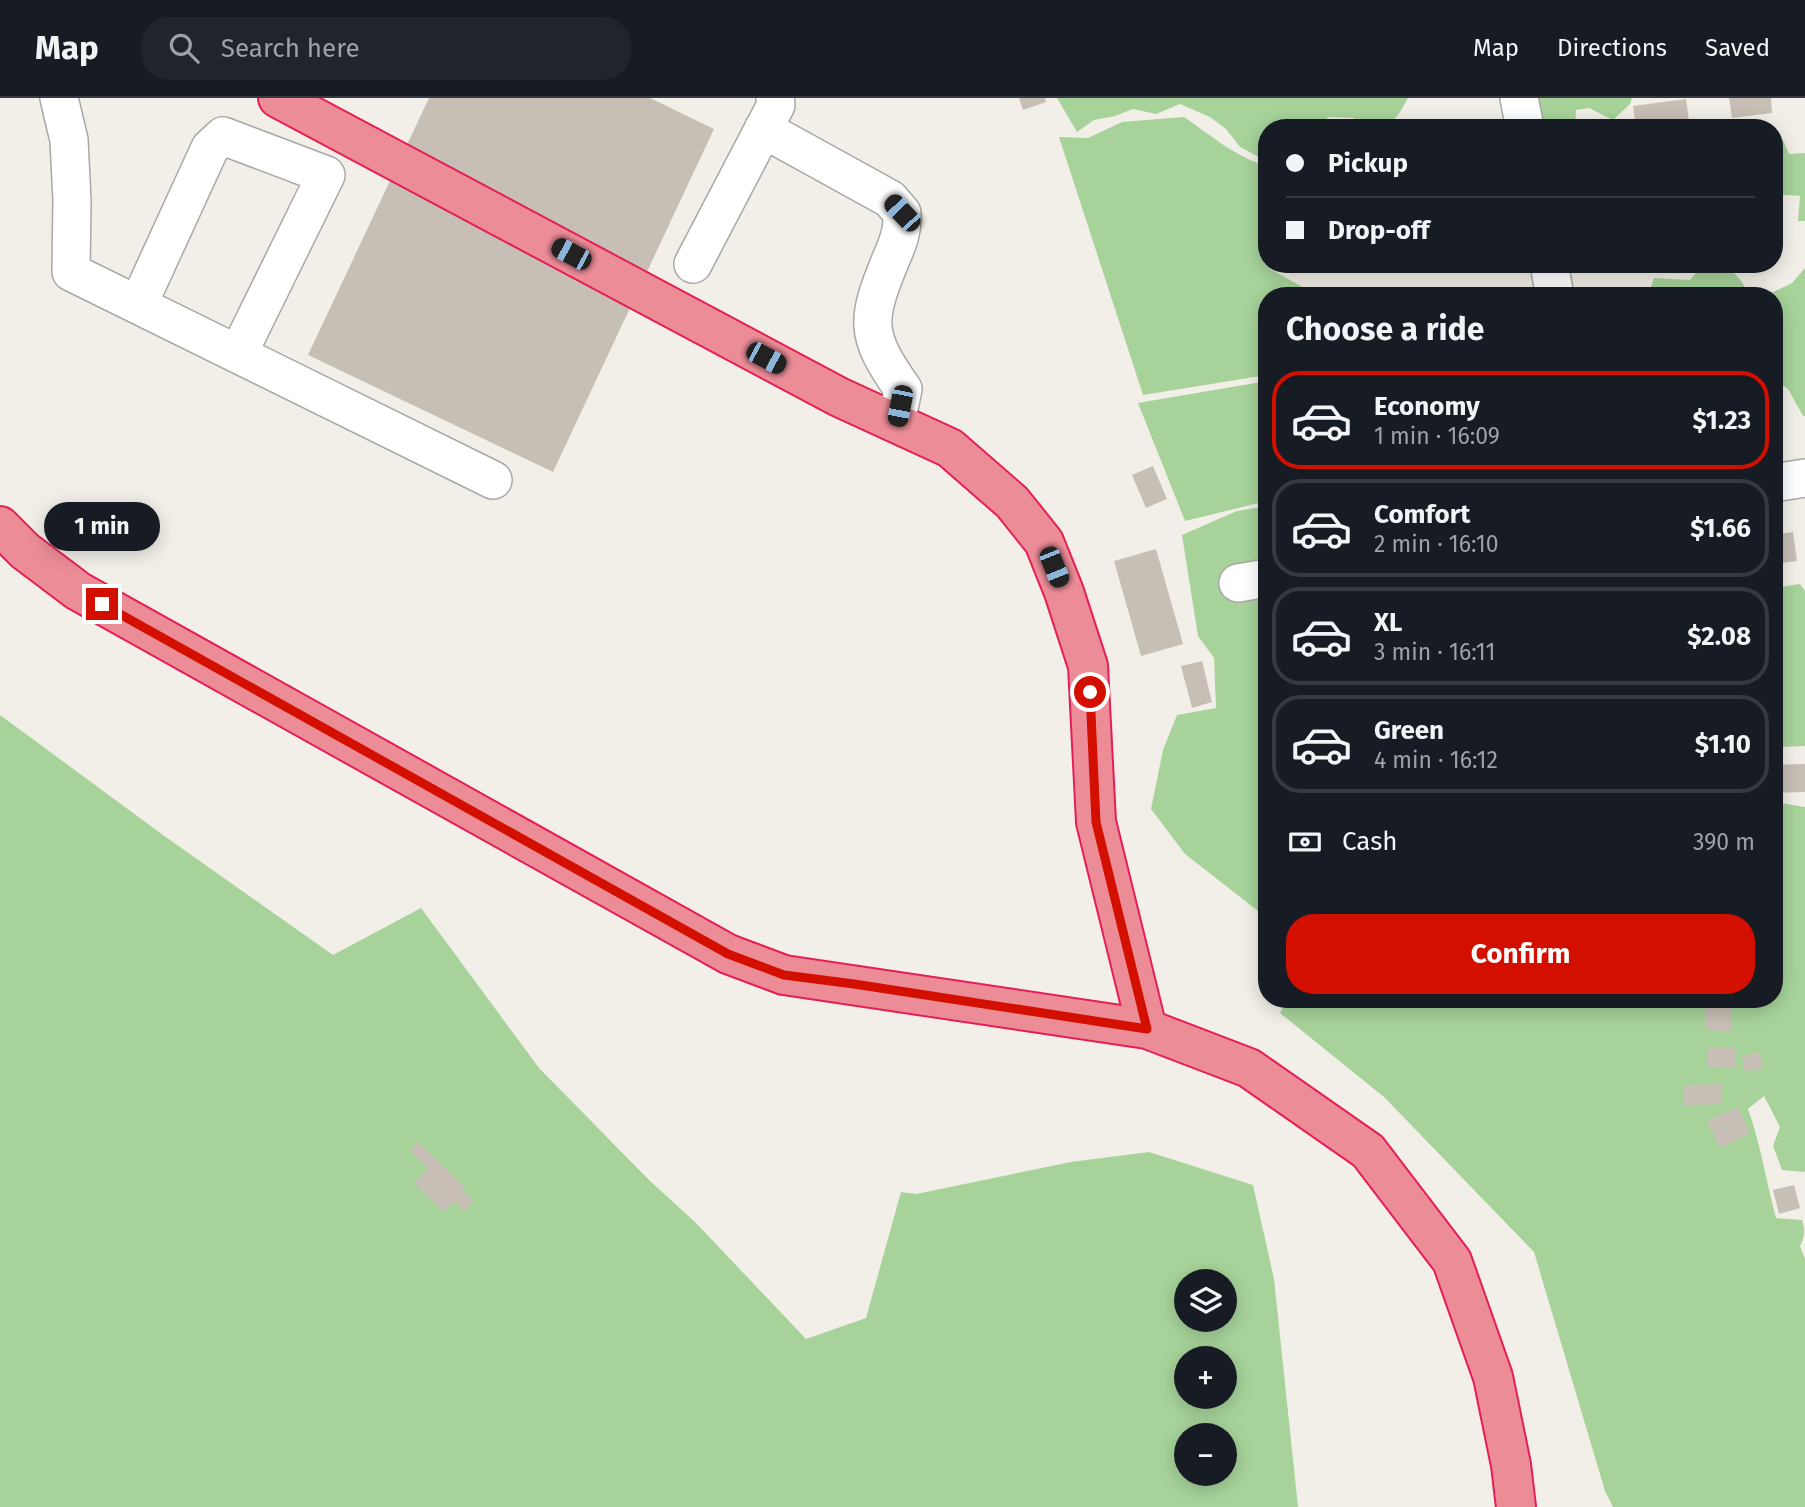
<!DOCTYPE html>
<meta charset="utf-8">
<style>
:root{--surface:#171b24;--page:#20242c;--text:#f1f3f6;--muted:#9ea1a6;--line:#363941;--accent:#d30f00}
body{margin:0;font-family:"Fira Sans",sans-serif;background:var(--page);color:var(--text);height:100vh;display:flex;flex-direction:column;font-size:26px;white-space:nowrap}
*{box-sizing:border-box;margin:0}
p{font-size:23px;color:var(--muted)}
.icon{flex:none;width:38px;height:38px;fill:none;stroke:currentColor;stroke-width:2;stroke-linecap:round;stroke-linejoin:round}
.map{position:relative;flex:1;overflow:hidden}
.sheet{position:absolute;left:1258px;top:189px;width:525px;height:721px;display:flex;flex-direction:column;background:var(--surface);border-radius:28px;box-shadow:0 4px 18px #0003}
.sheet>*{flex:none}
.top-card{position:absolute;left:1258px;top:21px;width:525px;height:154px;border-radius:28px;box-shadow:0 4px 18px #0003;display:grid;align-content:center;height:154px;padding:0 28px;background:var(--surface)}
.controls{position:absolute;left:1174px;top:1171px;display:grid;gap:14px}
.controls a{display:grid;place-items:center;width:63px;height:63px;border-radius:50%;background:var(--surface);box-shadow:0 4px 18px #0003;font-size:35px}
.end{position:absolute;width:32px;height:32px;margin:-16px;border:9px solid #d30f00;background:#fff;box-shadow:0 0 0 4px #fff}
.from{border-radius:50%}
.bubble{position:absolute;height:49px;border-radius:24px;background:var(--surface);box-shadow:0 4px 18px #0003;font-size:23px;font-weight:700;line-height:49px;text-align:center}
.car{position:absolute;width:21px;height:42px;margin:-21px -10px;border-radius:9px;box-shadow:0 0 5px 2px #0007;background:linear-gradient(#222 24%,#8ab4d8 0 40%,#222 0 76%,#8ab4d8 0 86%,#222 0)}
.top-card b{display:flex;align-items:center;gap:24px;height:66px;font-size:26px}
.top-card b+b{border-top:2px solid var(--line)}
.top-card i{width:18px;height:18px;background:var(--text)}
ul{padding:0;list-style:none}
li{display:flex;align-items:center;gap:21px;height:98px;margin:0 14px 10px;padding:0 14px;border:4px solid var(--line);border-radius:28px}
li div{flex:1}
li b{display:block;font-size:26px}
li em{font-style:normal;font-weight:700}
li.current{border-color:var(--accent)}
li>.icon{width:63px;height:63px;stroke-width:1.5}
h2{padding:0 28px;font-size:32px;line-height:84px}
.pay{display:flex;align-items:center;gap:18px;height:77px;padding:0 28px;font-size:26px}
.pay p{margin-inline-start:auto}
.action{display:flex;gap:14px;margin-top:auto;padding:14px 28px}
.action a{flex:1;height:80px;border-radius:28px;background:var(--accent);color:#fff;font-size:28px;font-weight:700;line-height:80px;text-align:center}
header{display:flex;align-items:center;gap:42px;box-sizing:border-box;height:98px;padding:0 35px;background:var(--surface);border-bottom:2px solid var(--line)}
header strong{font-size:33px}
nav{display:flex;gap:38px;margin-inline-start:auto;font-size:24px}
.search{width:490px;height:63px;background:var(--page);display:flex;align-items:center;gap:18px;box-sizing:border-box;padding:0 24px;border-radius:28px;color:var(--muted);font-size:26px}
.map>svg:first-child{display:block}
</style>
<header>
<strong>Map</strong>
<div class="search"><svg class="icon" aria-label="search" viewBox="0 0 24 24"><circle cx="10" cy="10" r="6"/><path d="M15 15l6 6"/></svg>Search here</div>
<nav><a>Map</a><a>Directions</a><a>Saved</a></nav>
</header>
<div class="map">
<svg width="1805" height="1409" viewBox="0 0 1805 1409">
<rect width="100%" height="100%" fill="#f2efe8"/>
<path fill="#a7d39a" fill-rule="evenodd" d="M 1057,0 L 1408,0 C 1395,23 1392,30 1364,30 L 1354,20 L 1328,19 L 1318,30 L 1306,30 L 1296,25 L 1289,30 L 1267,30 L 1267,55 L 1263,61 L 1240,49 L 1226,31 L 1210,19 L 1180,6 L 1156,16 L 1133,11 L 1115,18 L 1094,22 L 1077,34 Z
M 1530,0 L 1632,0 L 1630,6 L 1613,22 L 1589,10 L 1576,12 L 1575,30 L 1550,30 L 1538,19 Z
M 1184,19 C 1209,36 1237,60 1267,68 L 1267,166 L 1270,166 L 1270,171 L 1319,198 L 1267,198 L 1267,277 L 1143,297 L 1059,39 L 1088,40 L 1122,24 Z
M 1775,38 L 1781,38 L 1789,56 L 1805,55 L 1805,123 L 1798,123 L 1800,98 L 1775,96 Z
M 1703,166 C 1729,166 1739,176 1750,198 L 1648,198 L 1654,180 L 1690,182 Z
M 1805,170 L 1805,318 L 1803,318 L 1788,291 L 1775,282 L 1774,198 L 1765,198 L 1792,185 Z
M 1267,283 L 1267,403 L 1185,423 L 1138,305 Z
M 1267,408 L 1267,820 L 1185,756 L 1151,711 L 1163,652 L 1177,617 L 1216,610 L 1214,560 L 1198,538 L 1182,437 L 1237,413 Z
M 1800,486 L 1805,493 L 1805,648 L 1775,649 L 1775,490 Z
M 0,617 L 163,737 L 333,857 L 421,810 L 539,970 L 649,1082 L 696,1125 L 806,1241 L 866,1220 L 901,1094 L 916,1096 L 1071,1064 L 1149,1054 L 1253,1087 L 1274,1181 L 1298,1409 L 0,1409 ZM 1186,1183 L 1225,1183 L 1225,1222 L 1186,1222 ZM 1186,1260 L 1225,1260 L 1225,1298 L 1186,1298 ZM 1186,1337 L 1225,1337 L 1225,1376 L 1186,1376 Z
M 1775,704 L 1805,709 L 1805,1074 L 1782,1072 L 1773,1048 L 1780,1029 L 1764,998 L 1748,1011 C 1761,1047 1766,1083 1776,1120 L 1802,1122 C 1805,1131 1805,1139 1800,1148 L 1805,1161 L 1805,1409 L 1613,1409 L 1605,1393 L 1534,1154 L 1384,999 L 1280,915 L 1288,901 L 1774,901 Z"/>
<path fill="#c7bfb6" d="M 429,0 L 650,0 L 714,31 L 553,374 L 308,257 Z
M 1019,0 L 1045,0 L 1046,4 L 1023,12 Z
M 1729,0 L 1771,0 L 1772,15 L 1732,20 Z
M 1686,1 L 1690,30 L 1636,30 L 1633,8 Z
M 1569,166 L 1607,166 L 1607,167 L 1571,175 Z
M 1738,166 L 1757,166 L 1758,171 L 1739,175 Z
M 1614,191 L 1615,198 L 1590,198 L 1589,194 Z
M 1153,368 L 1167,401 L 1146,410 L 1132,377 Z
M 1793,434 L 1797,463 L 1774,466 L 1774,437 Z
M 1156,451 L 1183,546 L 1141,558 L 1114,463 Z
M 1202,563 L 1212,604 L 1192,610 L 1181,568 Z
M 1805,666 L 1805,694 L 1774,695 L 1774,667 Z
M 1706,909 L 1732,910 L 1731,933 L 1705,932 Z
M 1707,949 L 1735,950 L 1735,970 L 1707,969 Z
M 1760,954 L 1763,970 L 1745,974 L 1742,958 Z
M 1721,986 L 1722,1006 L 1684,1007 L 1683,987 Z
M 1738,1009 L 1750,1035 L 1720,1050 L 1707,1023 Z
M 418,1044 L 465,1089 L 462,1092 L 474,1103 L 464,1113 L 454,1103 L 444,1114 L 414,1085 L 428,1070 L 410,1053 Z
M 1794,1087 L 1800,1110 L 1779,1116 L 1773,1092 Z"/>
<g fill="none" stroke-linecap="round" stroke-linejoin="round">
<g stroke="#a8a8a8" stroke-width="40">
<path id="minor" d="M 59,0 L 69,42 L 72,102 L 71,174 L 493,382
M 1519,0 L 1525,30
M 763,31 L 890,101 L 902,115 C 903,133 898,145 891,161 C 866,222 864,236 903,291 L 896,325
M 693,166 L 776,7 L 775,0
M 1549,166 L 1555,198
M 138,207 L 210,50 L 223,38 L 326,77 L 238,256
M 1774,385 L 1805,380
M 1238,485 L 1267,480"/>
</g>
<g stroke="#e51f55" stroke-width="42">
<path id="highway" d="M 278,0 L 839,299 L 950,350 L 1012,404 L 1044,444 L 1064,494 L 1088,568 L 1096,724 L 1147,931
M 0,428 L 25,453 L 78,493 L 728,856 L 784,877 L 1147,931 L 1249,970 L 1368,1053 L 1452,1163 L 1493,1279 L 1511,1367 L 1516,1409"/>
</g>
<use href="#minor" stroke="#fff" stroke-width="37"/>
<use href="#highway" stroke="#ec8c97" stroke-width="38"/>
</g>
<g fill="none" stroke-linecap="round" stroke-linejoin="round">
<path stroke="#d30f00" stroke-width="9" d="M 102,506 L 728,856 L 784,877 L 854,886 L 1147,931 L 1096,724 L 1090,594"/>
</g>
</svg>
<div class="controls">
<a><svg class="icon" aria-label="layers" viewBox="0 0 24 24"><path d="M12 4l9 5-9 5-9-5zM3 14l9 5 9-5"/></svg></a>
<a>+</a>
<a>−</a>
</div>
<i class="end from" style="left:1090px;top:594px"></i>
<i class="end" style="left:102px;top:506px"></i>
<div class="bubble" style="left:44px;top:404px;width:116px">1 min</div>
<i class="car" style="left:902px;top:115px;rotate:317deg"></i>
<i class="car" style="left:571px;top:156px;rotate:298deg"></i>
<i class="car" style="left:766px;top:260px;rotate:118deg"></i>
<i class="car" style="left:900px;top:308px;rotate:191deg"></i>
<i class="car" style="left:1054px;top:469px;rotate:158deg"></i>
<div class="top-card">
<b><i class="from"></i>Pickup</b>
<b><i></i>Drop-off</b>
</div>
<section class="sheet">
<h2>Choose a ride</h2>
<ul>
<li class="current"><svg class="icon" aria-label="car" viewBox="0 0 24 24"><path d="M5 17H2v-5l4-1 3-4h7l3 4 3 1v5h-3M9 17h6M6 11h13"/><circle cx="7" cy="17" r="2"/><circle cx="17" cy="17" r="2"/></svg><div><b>Economy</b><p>1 min · 16:09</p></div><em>$1.23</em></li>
<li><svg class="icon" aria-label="car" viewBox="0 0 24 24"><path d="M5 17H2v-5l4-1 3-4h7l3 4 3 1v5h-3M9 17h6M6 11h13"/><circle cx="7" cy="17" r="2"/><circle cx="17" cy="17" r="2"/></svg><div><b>Comfort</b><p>2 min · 16:10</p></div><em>$1.66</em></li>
<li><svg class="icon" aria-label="car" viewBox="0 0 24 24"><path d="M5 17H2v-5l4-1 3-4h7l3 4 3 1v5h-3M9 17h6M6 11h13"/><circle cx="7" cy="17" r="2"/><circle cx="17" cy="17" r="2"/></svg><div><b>XL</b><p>3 min · 16:11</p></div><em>$2.08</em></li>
<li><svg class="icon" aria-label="car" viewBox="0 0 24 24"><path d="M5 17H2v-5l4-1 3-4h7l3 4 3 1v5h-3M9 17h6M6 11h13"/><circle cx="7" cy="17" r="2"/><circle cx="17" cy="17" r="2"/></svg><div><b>Green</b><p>4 min · 16:12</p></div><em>$1.10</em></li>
</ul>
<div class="pay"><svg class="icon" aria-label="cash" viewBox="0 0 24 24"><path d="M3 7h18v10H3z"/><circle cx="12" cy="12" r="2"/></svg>Cash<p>390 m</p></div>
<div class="action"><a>Confirm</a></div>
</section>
</div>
